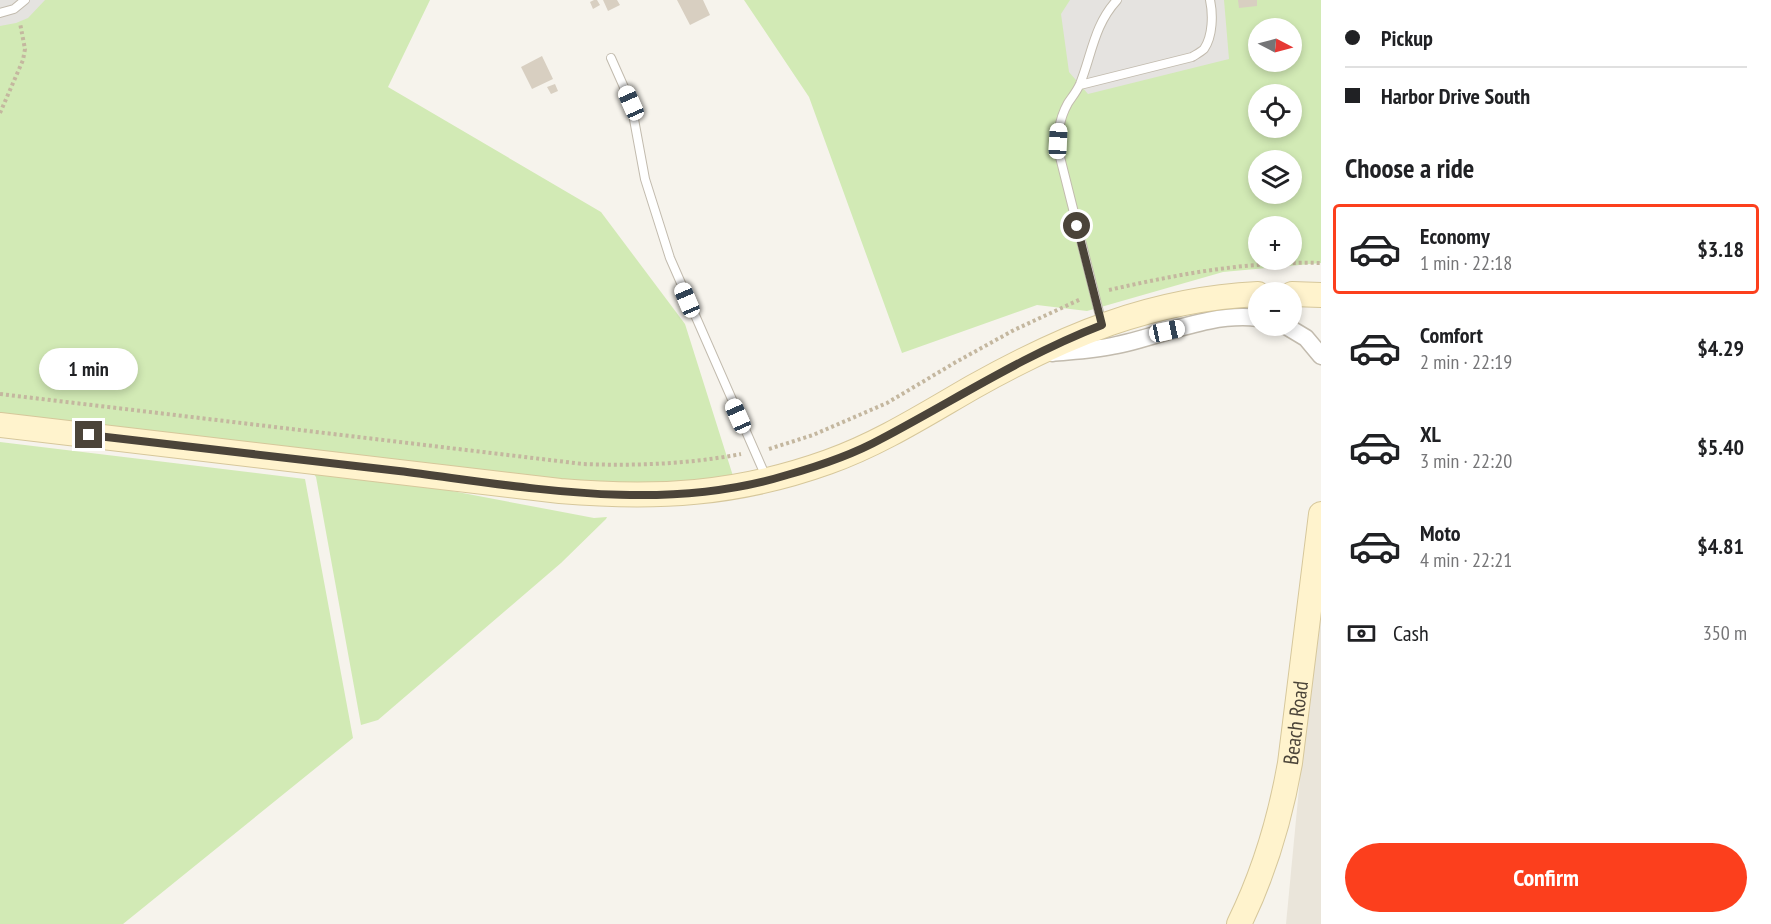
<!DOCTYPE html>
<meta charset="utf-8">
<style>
:root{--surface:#fff;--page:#f6f6f6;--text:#202124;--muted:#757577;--line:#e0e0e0;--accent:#fc3f1d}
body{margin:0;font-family:"PT Sans Narrow",sans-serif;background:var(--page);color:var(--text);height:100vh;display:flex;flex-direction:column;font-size:22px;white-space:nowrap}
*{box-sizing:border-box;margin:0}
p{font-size:20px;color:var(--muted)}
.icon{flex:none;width:33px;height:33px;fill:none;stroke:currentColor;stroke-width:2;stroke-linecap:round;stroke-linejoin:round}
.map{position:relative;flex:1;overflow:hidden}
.panel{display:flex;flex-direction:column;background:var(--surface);width:450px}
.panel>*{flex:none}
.guide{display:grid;align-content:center;height:132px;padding:0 24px;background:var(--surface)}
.needle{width:39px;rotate:96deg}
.tools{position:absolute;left:1248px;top:18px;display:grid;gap:12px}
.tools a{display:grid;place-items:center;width:54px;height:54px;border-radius:50%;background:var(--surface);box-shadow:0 3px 9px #0003;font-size:30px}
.end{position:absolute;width:27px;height:27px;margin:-14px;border:8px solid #4b4439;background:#fff;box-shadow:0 0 0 3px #fff}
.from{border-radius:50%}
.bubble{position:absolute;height:42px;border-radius:21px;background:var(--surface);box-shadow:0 3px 9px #0003;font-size:20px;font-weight:700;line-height:42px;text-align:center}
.car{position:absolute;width:18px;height:36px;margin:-18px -9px;border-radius:8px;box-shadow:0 0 4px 2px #0007;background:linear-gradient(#fff 24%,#345 0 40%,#fff 0 76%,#345 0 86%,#fff 0)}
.guide b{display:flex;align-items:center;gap:21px;height:57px;font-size:22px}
.guide b+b{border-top:2px solid var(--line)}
.guide i{width:15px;height:15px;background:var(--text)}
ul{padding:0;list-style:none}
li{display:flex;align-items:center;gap:18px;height:90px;margin:0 12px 9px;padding:0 12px;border:3px solid transparent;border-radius:6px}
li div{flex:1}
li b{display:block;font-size:22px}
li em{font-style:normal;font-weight:700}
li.selected{border-color:var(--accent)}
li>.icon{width:54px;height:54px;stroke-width:1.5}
h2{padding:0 24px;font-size:27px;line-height:72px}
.pay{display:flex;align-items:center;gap:15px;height:66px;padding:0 24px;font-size:22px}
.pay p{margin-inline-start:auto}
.button{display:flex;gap:12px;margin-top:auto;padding:12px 24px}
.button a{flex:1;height:69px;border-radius:36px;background:var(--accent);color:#fff;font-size:24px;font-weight:700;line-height:69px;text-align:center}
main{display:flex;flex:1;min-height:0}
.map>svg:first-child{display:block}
</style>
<main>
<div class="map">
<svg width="1321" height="924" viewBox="0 0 1321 924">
<rect width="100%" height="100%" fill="#f6f3ec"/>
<path fill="#eae5da" d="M 1321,615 L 1321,924 L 1286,924 L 1300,778 Z"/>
<path fill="#d2eab5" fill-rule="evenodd" d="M 0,0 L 430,0 L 388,87 L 601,212 L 685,324 L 733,476 C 676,485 619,484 561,480 L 0,413 Z
M 744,0 L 1321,0 L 1321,263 L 1223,272 L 1087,311 L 1037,305 L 902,353 L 809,97 ZM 1258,28 L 1292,28 L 1292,62 L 1258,62 ZM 1258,94 L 1292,94 L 1292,128 L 1258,128 ZM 1258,160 L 1292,160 L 1292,194 L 1258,194 ZM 1258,226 L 1292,226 L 1292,260 L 1258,260 Z
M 0,442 L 305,479 L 353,738 L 123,924 L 0,924 Z
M 313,473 L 431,487 L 594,518 L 607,517 L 606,519 L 561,563 L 378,720 L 361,725 L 316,477 Z"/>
<path fill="#e5e3e0" d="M 0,0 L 45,0 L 28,18 L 16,23 L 0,26 Z
M 1070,0 L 1224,0 L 1229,59 L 1088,94 L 1069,72 L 1061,14 Z"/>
<path fill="#d8cfc1" d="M 594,0 L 597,0 L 600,5 L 593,9 L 590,2 Z
M 603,0 L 617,0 L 620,5 L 608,11 Z
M 677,0 L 703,0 L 710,15 L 690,25 Z
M 1238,0 L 1257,0 L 1257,6 L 1239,8 Z
M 542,56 L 553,79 L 532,89 L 521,67 Z
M 555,84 L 558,91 L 551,94 L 547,87 Z"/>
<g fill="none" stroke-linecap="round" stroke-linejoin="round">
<g stroke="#c2bbae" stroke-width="10">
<path id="lane" d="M 0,13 L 14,9 L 25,0
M 611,58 L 631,103 L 645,179 L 670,258 L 766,477
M 1080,85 L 1192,57 C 1195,55 1201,52 1204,49 C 1213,36 1213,14 1210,0
M 1102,324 L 1060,157 C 1057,137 1058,121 1068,103 C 1072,97 1077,91 1080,84 C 1092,54 1094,25 1117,0"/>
</g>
<g stroke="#c2bbae" stroke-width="19">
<path id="street" d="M 1286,326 L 1306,338 L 1321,356
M 1052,353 C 1072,351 1093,350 1112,346 C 1160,337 1209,312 1258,318"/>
</g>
<g stroke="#d6c79b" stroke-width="26">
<g id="secondary">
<path d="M 1292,294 L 1321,295"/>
<path d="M 0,425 L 560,491 C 656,499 736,495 828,462 C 879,444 926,414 973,387 C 1064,336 1152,299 1258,294"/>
<path id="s1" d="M 1239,924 C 1264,873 1280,820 1290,763 L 1321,514"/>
</g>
</g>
<path stroke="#c4b79f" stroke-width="4" stroke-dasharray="3 3" stroke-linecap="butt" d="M 0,113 L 23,60 L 25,49 L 20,23
M 1109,290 C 1179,274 1248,261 1321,263
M 0,394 L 583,464 C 637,466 689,464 741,454
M 769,449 L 813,435 L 887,403 L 956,362 L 1014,330 L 1081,299"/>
<use href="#lane" stroke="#fff" stroke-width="8"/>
<use href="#street" stroke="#fff" stroke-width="16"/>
<use href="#secondary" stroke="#fff3cd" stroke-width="24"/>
</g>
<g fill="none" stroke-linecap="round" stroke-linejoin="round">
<path stroke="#4b4439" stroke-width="8" d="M 89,435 C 192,447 296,459 399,471 C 527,487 661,514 787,475 C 819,466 852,455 881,439 C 955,400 1024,355 1102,325 L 1077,226"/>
</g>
<g text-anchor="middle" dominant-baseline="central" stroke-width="4.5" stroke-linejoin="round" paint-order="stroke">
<g font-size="21" fill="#4b4439" stroke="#fff">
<text stroke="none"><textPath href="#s1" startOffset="210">Beach Road</textPath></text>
</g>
</g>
</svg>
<div class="tools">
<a><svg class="needle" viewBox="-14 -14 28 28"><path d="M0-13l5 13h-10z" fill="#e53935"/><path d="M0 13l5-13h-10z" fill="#757577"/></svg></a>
<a><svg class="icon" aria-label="locate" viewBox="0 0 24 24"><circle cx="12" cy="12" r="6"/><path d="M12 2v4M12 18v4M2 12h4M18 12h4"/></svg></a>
<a><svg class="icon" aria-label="layers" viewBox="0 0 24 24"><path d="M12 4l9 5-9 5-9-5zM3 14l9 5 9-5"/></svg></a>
<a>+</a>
<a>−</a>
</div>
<i class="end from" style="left:1077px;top:226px"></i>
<i class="end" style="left:89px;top:435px"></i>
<div class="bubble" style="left:39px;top:348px;width:99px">1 min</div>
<i class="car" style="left:631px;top:103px;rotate:336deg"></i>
<i class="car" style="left:1058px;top:141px;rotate:3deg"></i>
<i class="car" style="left:687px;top:300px;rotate:337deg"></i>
<i class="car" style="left:1167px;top:331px;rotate:78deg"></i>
<i class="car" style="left:738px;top:416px;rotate:336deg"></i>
</div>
<section class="panel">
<div class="guide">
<b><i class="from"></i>Pickup</b>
<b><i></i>Harbor Drive South</b>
</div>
<h2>Choose a ride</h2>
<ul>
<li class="selected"><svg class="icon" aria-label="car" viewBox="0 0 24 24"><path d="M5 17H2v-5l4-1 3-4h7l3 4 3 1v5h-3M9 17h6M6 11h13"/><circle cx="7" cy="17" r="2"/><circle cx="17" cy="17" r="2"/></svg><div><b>Economy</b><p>1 min · 22:18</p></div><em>$3.18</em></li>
<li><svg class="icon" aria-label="car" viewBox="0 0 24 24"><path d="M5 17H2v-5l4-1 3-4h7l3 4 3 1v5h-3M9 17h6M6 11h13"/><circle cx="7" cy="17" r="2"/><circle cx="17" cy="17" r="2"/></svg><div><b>Comfort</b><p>2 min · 22:19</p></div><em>$4.29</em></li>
<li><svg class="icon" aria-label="car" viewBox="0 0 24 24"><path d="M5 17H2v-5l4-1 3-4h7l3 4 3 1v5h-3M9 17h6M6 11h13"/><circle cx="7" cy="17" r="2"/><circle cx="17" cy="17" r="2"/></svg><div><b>XL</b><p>3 min · 22:20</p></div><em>$5.40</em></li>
<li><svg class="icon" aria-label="car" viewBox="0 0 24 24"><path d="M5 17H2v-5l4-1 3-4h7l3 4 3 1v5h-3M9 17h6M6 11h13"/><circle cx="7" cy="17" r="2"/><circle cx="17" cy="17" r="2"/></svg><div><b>Moto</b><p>4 min · 22:21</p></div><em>$4.81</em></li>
</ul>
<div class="pay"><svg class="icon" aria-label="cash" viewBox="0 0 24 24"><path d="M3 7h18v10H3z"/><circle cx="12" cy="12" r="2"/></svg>Cash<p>350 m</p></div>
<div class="button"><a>Confirm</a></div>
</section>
</main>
